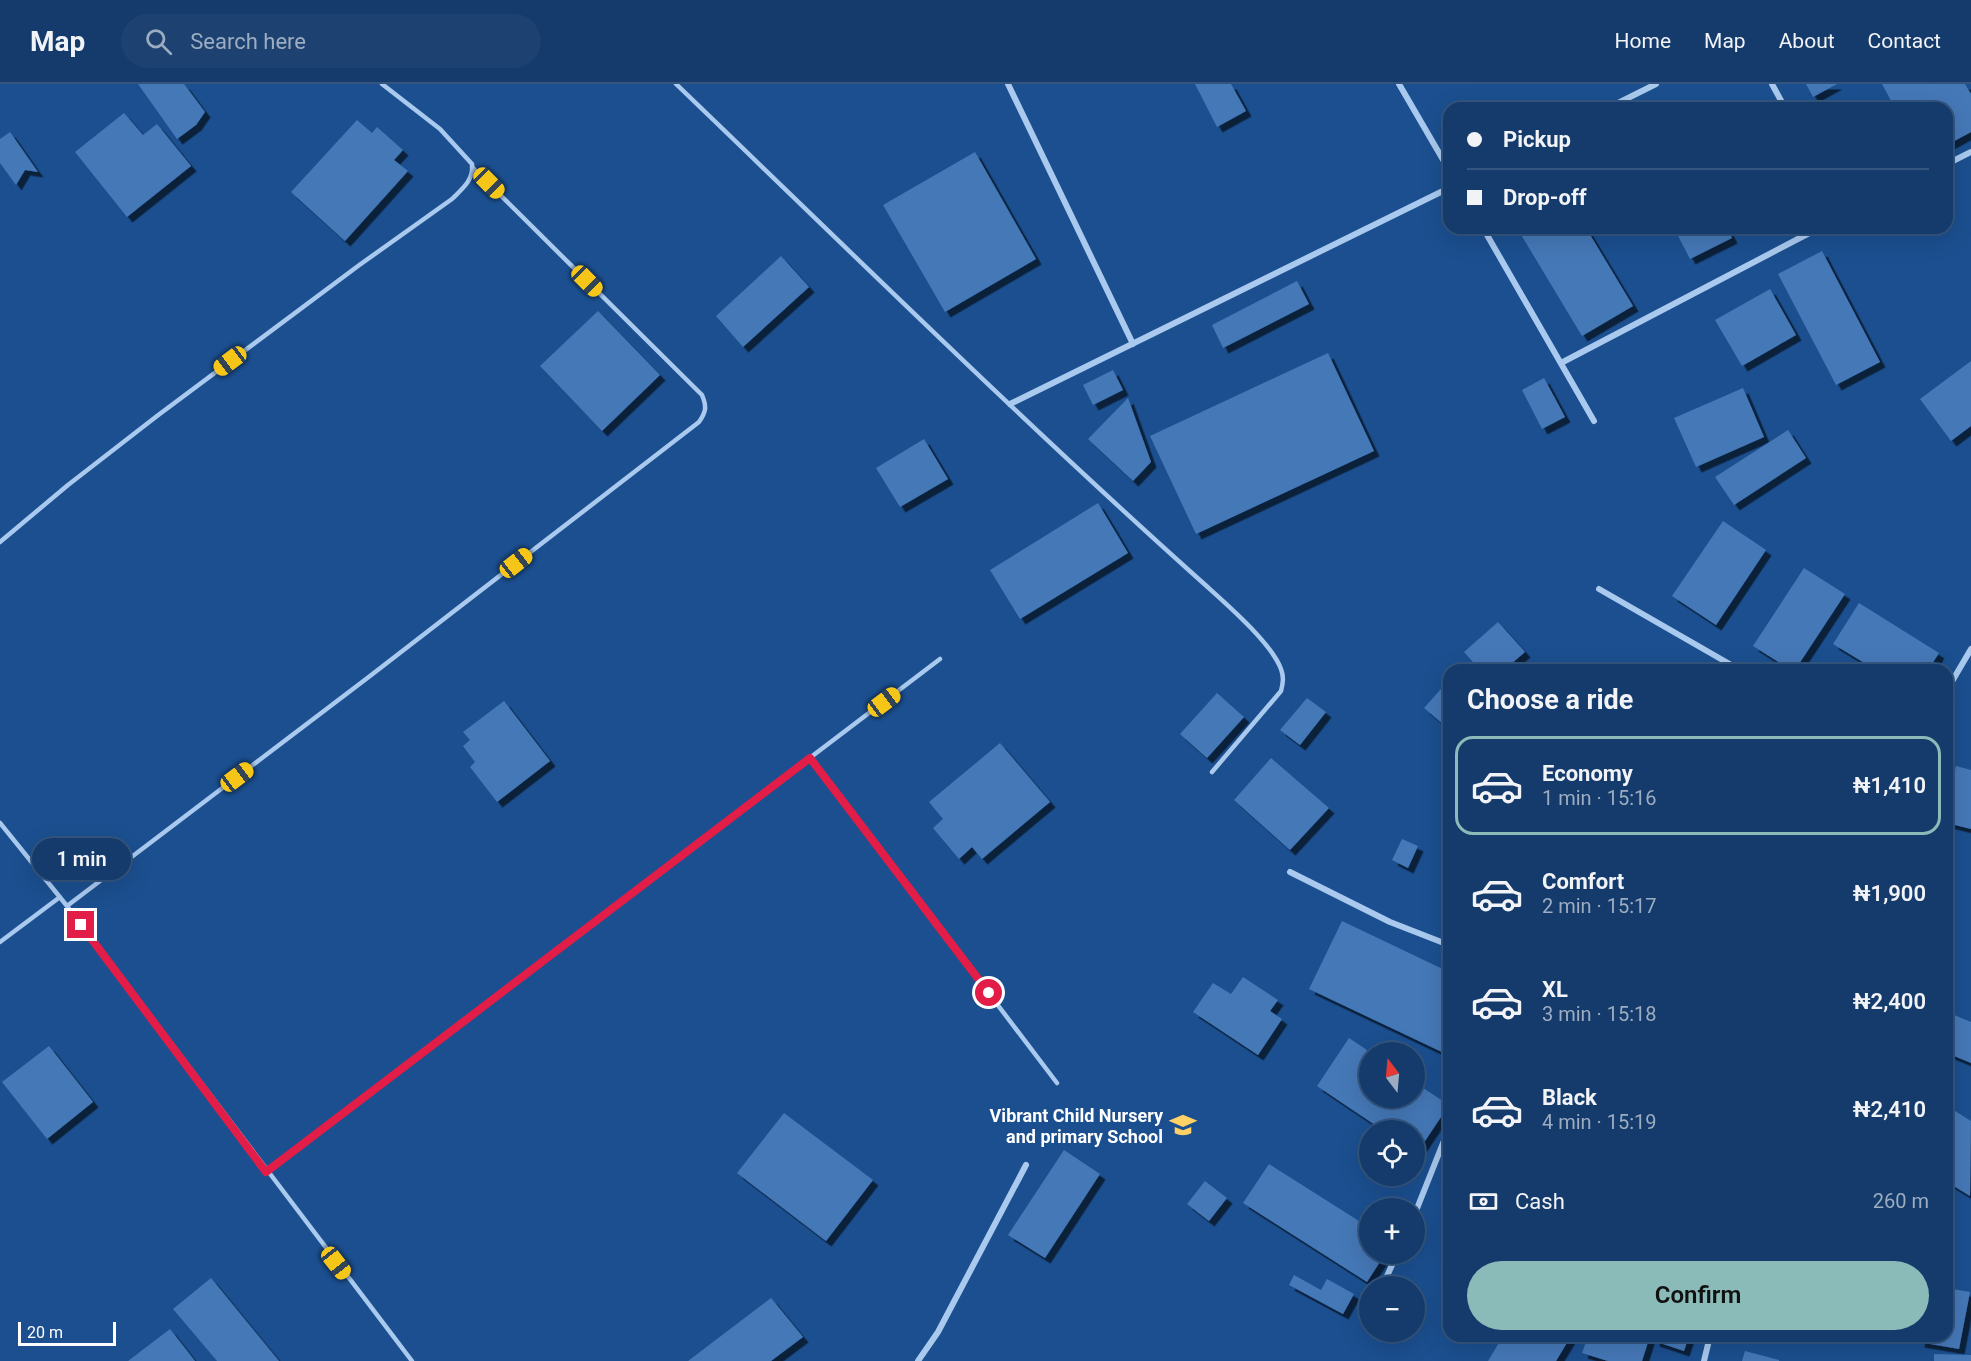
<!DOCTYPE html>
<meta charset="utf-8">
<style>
:root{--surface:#143b6b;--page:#1d4271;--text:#f1f3f6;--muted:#9dadc1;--line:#33557e;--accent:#8bbbb9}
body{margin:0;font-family:Roboto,sans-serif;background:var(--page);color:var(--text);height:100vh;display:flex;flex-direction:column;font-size:22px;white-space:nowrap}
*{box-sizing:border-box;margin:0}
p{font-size:20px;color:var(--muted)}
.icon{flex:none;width:33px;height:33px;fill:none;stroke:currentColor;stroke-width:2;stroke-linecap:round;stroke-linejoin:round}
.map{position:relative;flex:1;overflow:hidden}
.panel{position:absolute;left:1443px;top:580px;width:510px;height:678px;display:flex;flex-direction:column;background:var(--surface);border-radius:18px;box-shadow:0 6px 24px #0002,0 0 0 2px var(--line)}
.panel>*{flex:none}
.banner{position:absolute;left:1443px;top:18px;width:510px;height:132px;border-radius:18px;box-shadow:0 6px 24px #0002,0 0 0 2px var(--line);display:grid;align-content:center;height:132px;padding:0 24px;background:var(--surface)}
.needle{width:39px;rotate:344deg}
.fabs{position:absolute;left:1359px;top:958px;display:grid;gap:12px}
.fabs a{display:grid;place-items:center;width:66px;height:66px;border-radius:50%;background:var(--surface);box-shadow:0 6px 24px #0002,0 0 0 2px var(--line);font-size:30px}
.scale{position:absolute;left:18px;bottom:15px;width:98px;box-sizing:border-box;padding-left:6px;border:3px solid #fff;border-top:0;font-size:16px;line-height:21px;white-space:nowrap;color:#fff;-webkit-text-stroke:4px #1b4f8f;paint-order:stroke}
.end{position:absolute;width:27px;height:27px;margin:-14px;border:8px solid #e11d48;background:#fff;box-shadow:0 0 0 3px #fff}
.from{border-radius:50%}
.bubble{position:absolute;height:42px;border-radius:21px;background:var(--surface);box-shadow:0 6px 24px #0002,0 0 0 2px var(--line);font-size:20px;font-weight:600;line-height:42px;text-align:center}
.car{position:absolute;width:18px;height:36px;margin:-18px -9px;border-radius:8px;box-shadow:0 0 4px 2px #0007;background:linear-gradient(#f5c518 24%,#345 0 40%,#f5c518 0 76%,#345 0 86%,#f5c518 0)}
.banner b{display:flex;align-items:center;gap:21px;height:57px;font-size:22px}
.banner b+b{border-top:2px solid var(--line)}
.banner i{width:15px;height:15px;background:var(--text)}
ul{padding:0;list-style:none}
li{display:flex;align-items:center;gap:18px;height:99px;margin:0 12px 9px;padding:0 12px;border:3px solid transparent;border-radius:18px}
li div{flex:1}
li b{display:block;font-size:22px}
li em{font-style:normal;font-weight:600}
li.active{border-color:var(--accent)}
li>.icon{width:54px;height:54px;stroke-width:1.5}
h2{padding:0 24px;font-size:27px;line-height:72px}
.pay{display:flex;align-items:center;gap:15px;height:66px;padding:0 24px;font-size:22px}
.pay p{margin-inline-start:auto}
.action{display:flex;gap:12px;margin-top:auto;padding:12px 24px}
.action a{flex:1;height:69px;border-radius:36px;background:var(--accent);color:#111;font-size:24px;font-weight:600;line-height:69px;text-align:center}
header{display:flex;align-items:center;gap:36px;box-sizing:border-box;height:84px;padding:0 30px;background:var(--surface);border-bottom:2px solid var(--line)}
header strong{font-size:28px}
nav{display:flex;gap:33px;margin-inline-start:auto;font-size:21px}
.search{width:420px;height:54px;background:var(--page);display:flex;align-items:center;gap:15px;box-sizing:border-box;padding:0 21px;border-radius:33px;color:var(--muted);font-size:22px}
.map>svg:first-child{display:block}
</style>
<header>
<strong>Map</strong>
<div class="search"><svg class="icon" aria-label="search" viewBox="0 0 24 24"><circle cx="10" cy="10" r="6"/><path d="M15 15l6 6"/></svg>Search here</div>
<nav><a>Home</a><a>Map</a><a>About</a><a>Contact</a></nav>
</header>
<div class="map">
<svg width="1971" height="1277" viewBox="0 0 1971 1277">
<defs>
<filter id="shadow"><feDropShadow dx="5.5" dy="5.5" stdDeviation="0" flood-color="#0009"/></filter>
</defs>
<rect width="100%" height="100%" fill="#1b4f8f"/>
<path fill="#4478b7" filter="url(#shadow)" d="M 138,0 L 184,0 L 205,28 L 196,41 L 177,55 Z
M 1195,0 L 1231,0 L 1246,27 L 1217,43 Z
M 1806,0 L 1837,0 L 1813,13 Z
M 1882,0 L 1965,0 L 1971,10 L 1971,48 L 1947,61 L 1947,24 L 1895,24 Z
M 124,29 L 143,51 L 157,40 L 191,82 L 127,133 L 75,68 Z
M 357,36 L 372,49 L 377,43 L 403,66 L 394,76 L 408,87 L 345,157 L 291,108 Z
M 10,48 L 38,88 L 25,86 L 16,101 L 0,79 L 0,55 Z
M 975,68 L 1036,175 L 945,228 L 883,121 Z
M 1517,144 L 1586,144 L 1633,222 L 1582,252 Z
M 1674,144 L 1727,144 L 1732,154 L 1690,175 Z
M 1822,167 L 1880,278 L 1836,301 L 1778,190 Z
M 781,172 L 809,203 L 743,263 L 716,232 Z
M 1297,197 L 1309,220 L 1223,264 L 1212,241 Z
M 1770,205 L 1796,251 L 1742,282 L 1715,236 Z
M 598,227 L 660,291 L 602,347 L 540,282 Z
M 1328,269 L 1374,367 L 1196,450 L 1150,352 Z
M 1971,277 L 1971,342 L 1951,357 L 1920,315 Z
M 1113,286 L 1123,306 L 1093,321 L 1083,301 Z
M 1544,294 L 1565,333 L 1542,345 L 1522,306 Z
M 1743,304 L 1764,353 L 1696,383 L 1674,334 Z
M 1128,314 L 1151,378 L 1133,397 L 1088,355 Z
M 1788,346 L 1806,374 L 1734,421 L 1715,393 Z
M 924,355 L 948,395 L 900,423 L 876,384 Z
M 1098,419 L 1128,469 L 1020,535 L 990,486 Z
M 1723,437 L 1766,466 L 1716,541 L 1672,512 Z
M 1804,484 L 1845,510 L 1795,586 L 1791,586 L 1753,562 Z
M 1859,519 L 1939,569 L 1928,586 L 1876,586 L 1833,560 Z
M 1498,538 L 1525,568 L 1504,586 L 1480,586 L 1464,568 Z
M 1449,596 L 1449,645 L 1424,624 Z
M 1217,609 L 1244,633 L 1207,674 L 1180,650 Z
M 1307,614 L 1326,628 L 1300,661 L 1280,646 Z
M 504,617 L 550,677 L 497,718 L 470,683 L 475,678 L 463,662 L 470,656 L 463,648 Z
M 1000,659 L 1050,718 L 982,775 L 972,763 L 959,775 L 933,744 L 943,735 L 929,718 Z
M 1271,674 L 1329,724 L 1290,766 L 1234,716 Z
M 1956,682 L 1971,686 L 1971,745 L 1947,739 L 1947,716 Z
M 1402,755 L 1418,762 L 1408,784 L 1392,776 Z
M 1342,837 L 1449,888 L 1449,959 L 1444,969 L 1309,905 Z
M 1243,893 L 1278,916 L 1270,927 L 1282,935 L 1258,971 L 1193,928 L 1213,899 L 1231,910 Z
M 1947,928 L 1971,938 L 1971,979 L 1947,969 Z
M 1349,954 L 1370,968 L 1370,1014 L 1414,1014 L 1414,998 L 1449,1021 L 1417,1069 L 1414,1067 L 1414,1047 L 1384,1047 L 1317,1002 Z
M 49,962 L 93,1018 L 47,1055 L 2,998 Z
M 1952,1025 L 1971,1037 L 1970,1112 L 1947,1098 L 1947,1032 Z
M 784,1029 L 873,1096 L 826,1157 L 737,1089 Z
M 1064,1066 L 1100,1090 L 1045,1174 L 1008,1151 Z
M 1269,1080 L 1370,1144 L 1370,1170 L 1385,1170 L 1367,1198 L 1243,1119 Z
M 1205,1097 L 1227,1114 L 1209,1137 L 1187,1120 Z
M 1449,1101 L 1449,1119 L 1441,1114 Z
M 1294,1191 L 1321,1206 L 1327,1195 L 1354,1210 L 1343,1230 L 1289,1201 Z
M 211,1194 L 279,1277 L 217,1277 L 173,1225 Z
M 1947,1204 L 1970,1208 L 1959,1265 L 1919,1258 L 1920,1252 L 1947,1252 Z
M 771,1214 L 803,1253 L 771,1277 L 688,1277 Z
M 170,1245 L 195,1277 L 128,1277 Z
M 1503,1252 L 1571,1252 L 1556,1277 L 1488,1277 Z
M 1588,1252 L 1650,1252 L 1642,1277 L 1608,1277 L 1582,1269 Z
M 1655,1252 L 1689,1252 L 1684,1267 L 1654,1257 Z
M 1745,1267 L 1779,1276 L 1779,1277 L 1742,1277 Z
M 1934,1270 L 1971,1271 L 1971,1277 L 1934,1277 Z"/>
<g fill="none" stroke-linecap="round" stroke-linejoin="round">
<path stroke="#a9c9ee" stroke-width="4.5" d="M 676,0 C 850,167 1022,337 1202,498 C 1224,518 1271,558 1281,585 C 1284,593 1283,599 1281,607 L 1212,688
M 0,458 L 68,401 L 157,332 L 358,182 L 452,115 C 462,105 474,96 472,80 L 440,45 L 382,0
M 810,674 L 1057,999
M 0,739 L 67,822 L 412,1277
M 67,822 L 370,592 L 699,338 C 706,328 707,323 702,311 L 472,83
M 0,858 L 60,813
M 266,1087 L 940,575"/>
<path stroke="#a9c9ee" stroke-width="6" d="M 1008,0 L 1133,260
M 1399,0 L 1449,86
M 1772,0 L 1785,24
M 1608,24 L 1656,0
M 1947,80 L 1971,68
M 1483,144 L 1594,337
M 1561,279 L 1819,144
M 1010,320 L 1449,104
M 1599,505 L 1740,586
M 1947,606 L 1971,565
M 1290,788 L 1390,838 L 1449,861
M 1414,1132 L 1449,1044
M 1382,1203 L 1397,1170
M 918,1277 L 938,1248 L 1026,1081
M 1704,1277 L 1710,1252"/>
</g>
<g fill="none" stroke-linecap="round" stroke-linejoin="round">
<path stroke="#e11d48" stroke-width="8" d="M 81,841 L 266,1088 L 810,674 L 989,909"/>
</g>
<defs>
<g id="school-bare" transform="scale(2.07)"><path d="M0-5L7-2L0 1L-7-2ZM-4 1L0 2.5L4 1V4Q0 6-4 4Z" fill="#ffd166" stroke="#1b4f8f" stroke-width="2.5" paint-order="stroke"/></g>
</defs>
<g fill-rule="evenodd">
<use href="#school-bare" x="1183" y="1041"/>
</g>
<g text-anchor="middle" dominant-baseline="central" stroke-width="4.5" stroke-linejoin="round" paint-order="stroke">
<g font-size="18" font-weight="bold" fill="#fff" stroke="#1b4f8f" text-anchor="end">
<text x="1163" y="1031">Vibrant Child Nursery<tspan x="1163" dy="21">and primary School</tspan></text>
</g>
</g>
</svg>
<div class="fabs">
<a><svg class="needle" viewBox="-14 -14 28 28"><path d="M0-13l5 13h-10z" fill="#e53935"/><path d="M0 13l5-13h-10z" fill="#9dadc1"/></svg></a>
<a><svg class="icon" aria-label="locate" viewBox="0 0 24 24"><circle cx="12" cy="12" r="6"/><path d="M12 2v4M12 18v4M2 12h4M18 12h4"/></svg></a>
<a>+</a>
<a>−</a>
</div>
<div class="scale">20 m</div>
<i class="end from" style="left:989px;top:909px"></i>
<i class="end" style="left:81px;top:841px"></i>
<div class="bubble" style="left:32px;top:754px;width:99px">1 min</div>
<i class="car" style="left:489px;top:99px;rotate:135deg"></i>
<i class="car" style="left:587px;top:197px;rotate:135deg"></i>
<i class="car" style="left:230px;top:277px;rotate:233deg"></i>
<i class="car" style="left:516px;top:479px;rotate:52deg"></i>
<i class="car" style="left:884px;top:618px;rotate:53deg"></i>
<i class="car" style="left:237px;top:693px;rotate:53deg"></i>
<i class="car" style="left:336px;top:1179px;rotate:142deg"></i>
<div class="banner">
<b><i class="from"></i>Pickup</b>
<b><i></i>Drop-off</b>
</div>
<section class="panel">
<h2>Choose a ride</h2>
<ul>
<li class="active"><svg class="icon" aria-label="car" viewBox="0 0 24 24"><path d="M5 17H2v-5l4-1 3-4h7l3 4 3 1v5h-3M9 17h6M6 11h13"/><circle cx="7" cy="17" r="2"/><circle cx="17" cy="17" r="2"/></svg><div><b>Economy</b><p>1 min · 15:16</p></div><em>₦1,410</em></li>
<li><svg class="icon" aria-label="car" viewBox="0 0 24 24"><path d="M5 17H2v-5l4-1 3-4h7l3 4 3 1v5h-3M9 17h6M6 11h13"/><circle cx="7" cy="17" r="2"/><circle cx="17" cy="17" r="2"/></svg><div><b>Comfort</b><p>2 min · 15:17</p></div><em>₦1,900</em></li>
<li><svg class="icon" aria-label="car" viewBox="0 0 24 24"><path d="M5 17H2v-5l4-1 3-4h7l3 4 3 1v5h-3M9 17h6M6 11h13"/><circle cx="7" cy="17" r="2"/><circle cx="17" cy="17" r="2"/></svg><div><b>XL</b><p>3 min · 15:18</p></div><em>₦2,400</em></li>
<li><svg class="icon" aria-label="car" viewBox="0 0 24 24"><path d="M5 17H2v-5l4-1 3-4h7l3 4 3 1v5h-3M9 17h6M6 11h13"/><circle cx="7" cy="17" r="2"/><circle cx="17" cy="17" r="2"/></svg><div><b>Black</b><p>4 min · 15:19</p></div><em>₦2,410</em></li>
</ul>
<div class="pay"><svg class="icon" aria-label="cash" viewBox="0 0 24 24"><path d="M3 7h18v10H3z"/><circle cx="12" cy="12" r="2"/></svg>Cash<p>260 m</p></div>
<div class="action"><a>Confirm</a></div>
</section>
</div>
